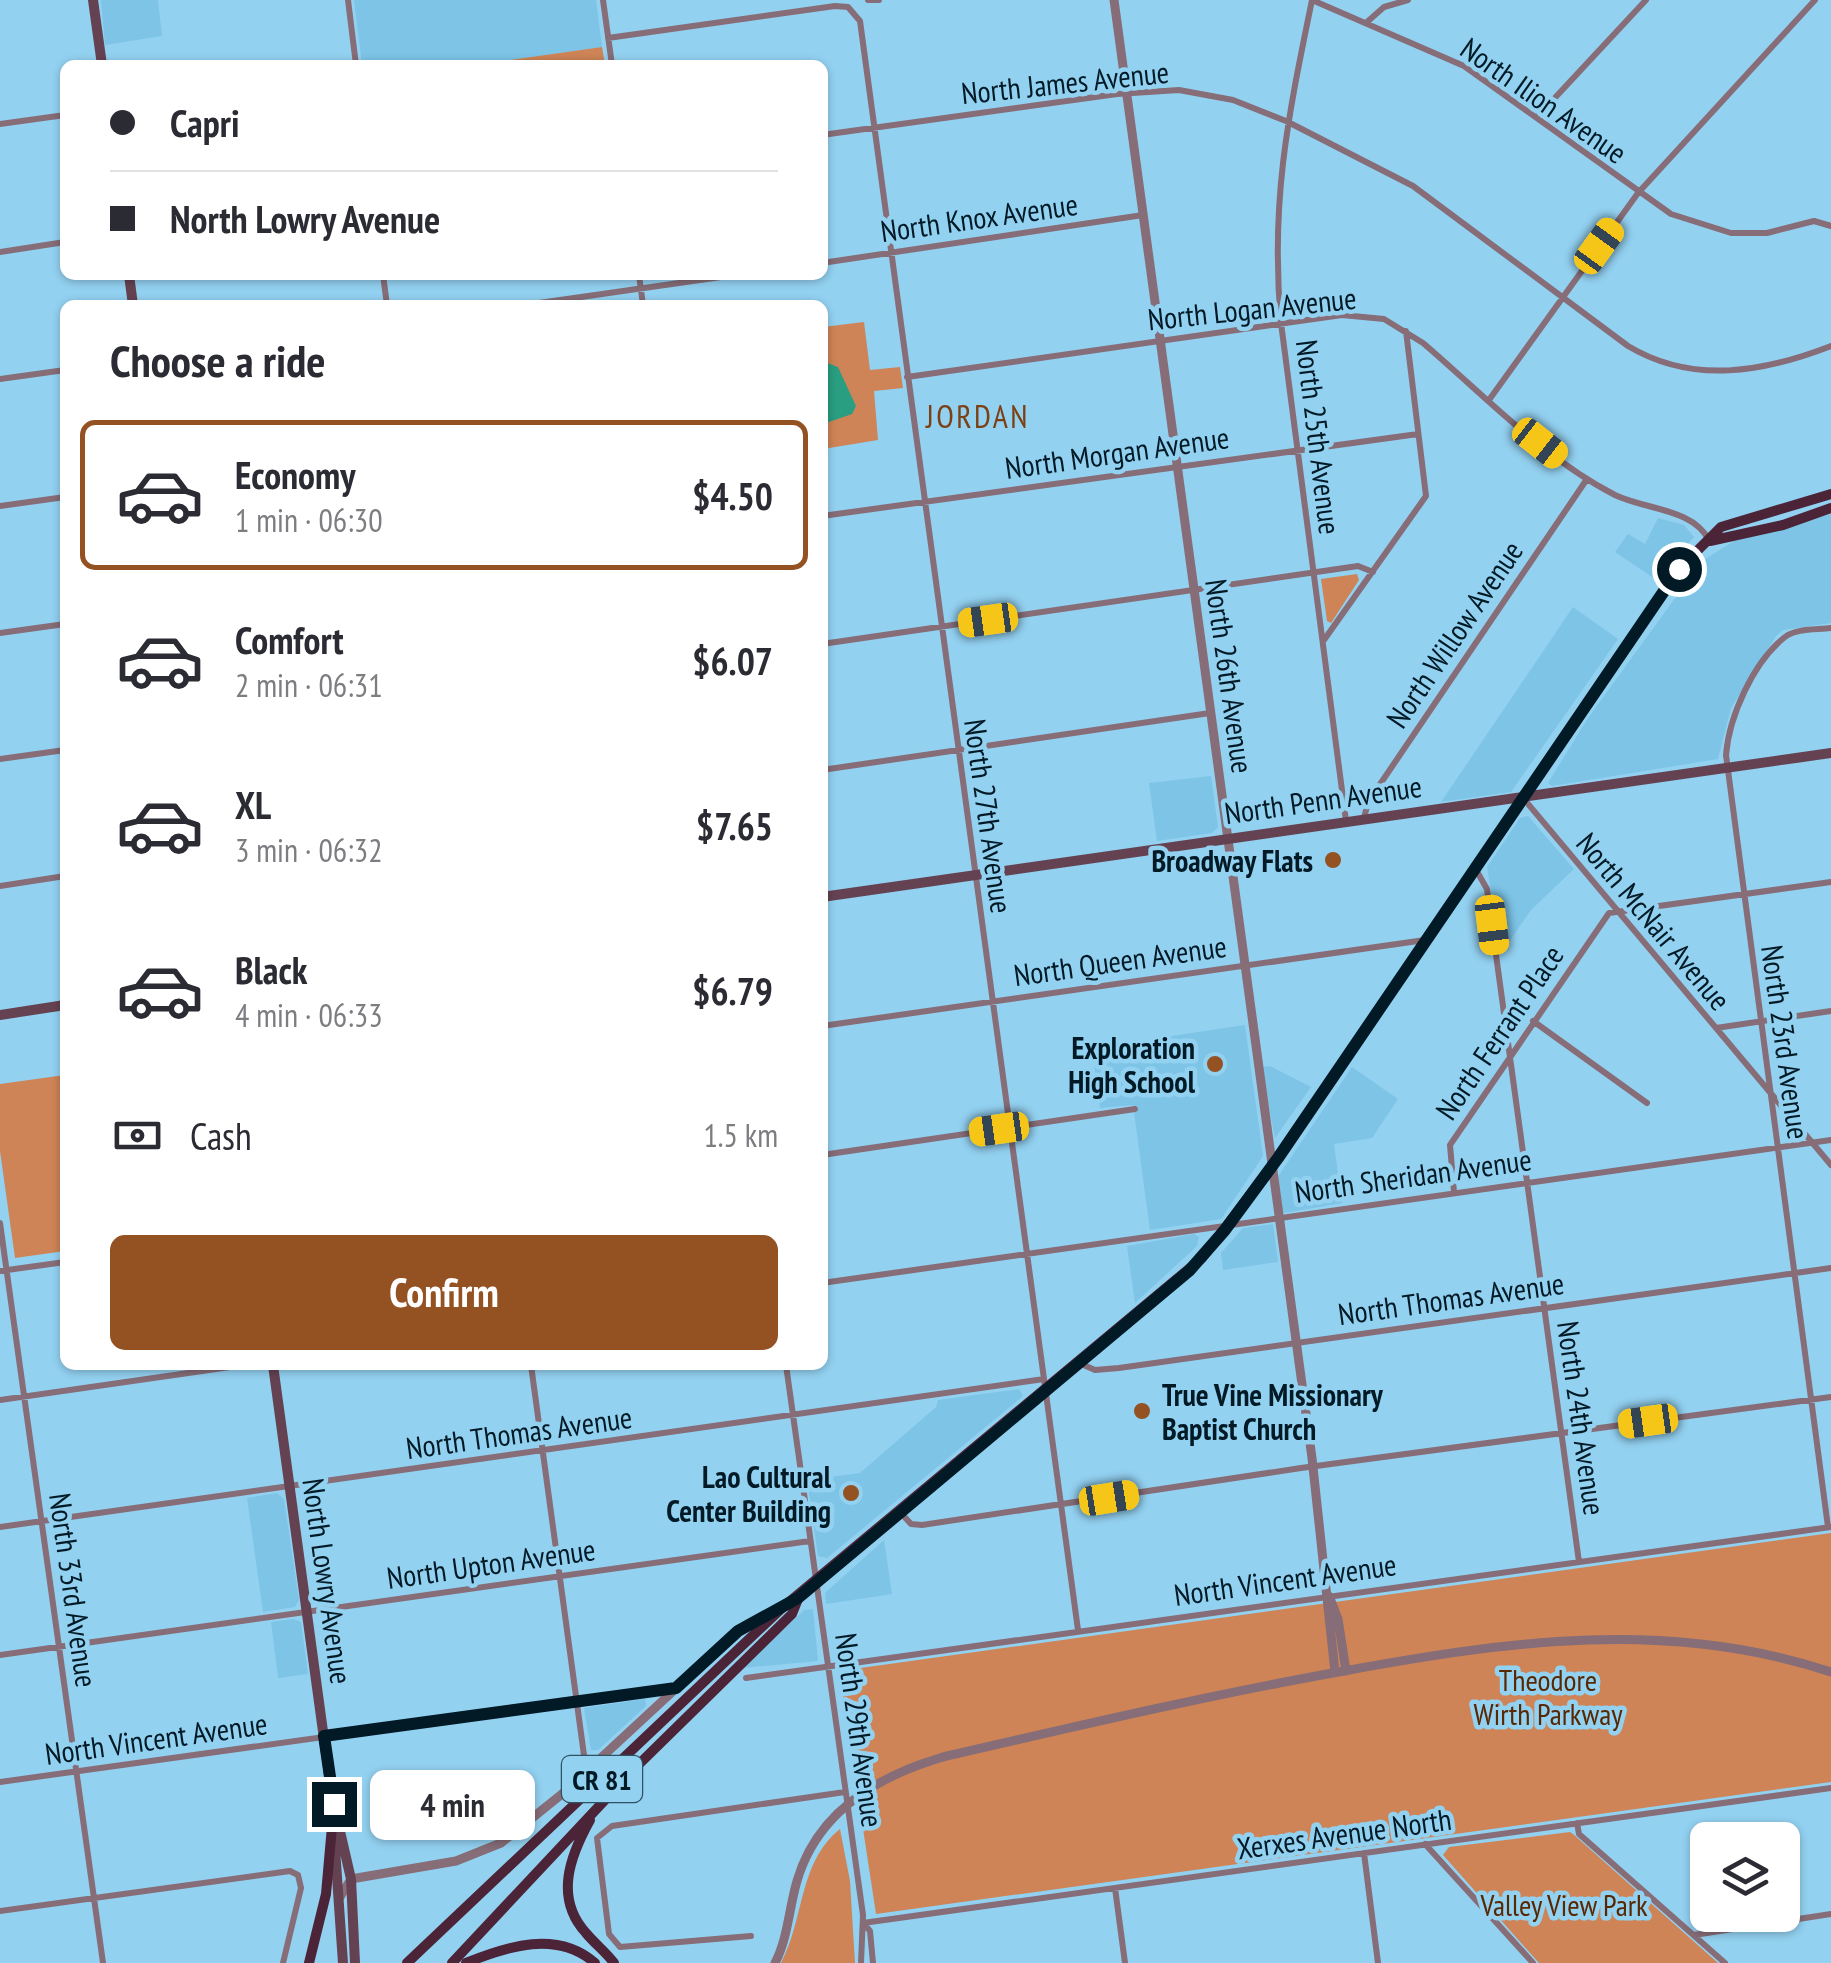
<!DOCTYPE html>
<meta charset="utf-8">
<style>
:root{--surface:#fff;--page:#f2f2f3;--text:#2b2b33;--muted:#7c7c81;--line:#e1e1e2;--accent:#945122}
body{margin:0;font-family:"PT Sans Narrow",sans-serif;background:var(--page);color:var(--text);height:100vh;display:flex;flex-direction:column;font-size:38px;white-space:nowrap}
*{box-sizing:border-box;margin:0}
p{font-size:32px;color:var(--muted)}
.icon{flex:none;width:55px;height:55px;fill:none;stroke:currentColor;stroke-width:2;stroke-linecap:round;stroke-linejoin:round}
.map{position:relative;flex:1;overflow:hidden}
.sheet{position:absolute;left:60px;top:300px;width:768px;height:1070px;display:flex;flex-direction:column;background:var(--surface);border-radius:15px;box-shadow:0 2px 8px #0004}
.sheet>*{flex:none}
.hud{position:absolute;left:60px;top:60px;width:768px;height:220px;border-radius:15px;box-shadow:0 2px 8px #0004;display:grid;align-content:center;height:220px;padding:0 50px;background:var(--surface)}
.tools{position:absolute;left:1690px;top:1822px;display:grid;gap:20px}
.tools a{display:grid;place-items:center;width:110px;height:110px;border-radius:15px;background:var(--surface);box-shadow:0 2px 8px #0004;font-size:50px}
.end{position:absolute;width:45px;height:45px;margin:-22px;border:12px solid #021a26;background:#fff;box-shadow:0 0 0 5px #fff}
.from{border-radius:50%}
.bubble{position:absolute;height:70px;border-radius:15px;background:var(--surface);box-shadow:0 2px 8px #0004;font-size:32px;font-weight:600;line-height:70px;text-align:center}
.car{position:absolute;width:30px;height:60px;margin:-30px -15px;border-radius:12px;box-shadow:0 0 8px 2px #0007;background:linear-gradient(#f5c518 24%,#345 0 40%,#f5c518 0 76%,#345 0 86%,#f5c518 0)}
.hud b{display:flex;align-items:center;gap:35px;height:95px;font-size:38px}
.hud b+b{border-top:2px solid var(--line)}
.hud i{width:25px;height:25px;background:var(--text)}
ul{padding:0;list-style:none}
li{display:flex;align-items:center;gap:30px;height:150px;margin:0 20px 15px;padding:0 30px;border:5px solid transparent;border-radius:15px}
li div{flex:1}
li b{display:block;font-size:38px}
li em{font-style:normal;font-weight:600}
li.active{border-color:var(--accent)}
li>.icon{width:90px;height:90px;stroke-width:1.5}
h2{padding:0 50px;font-size:45px;line-height:120px}
.pay{display:flex;align-items:center;gap:25px;height:110px;padding:0 50px;font-size:38px}
.pay p{margin-inline-start:auto}
.action{display:flex;gap:20px;margin-top:auto;padding:20px 50px}
.action a{flex:1;height:115px;border-radius:15px;background:var(--accent);color:#fff;font-size:40px;font-weight:600;line-height:115px;text-align:center}
.map>svg:first-child{display:block}
</style>
<div class="map">
<svg width="1831" height="1963" viewBox="0 0 1831 1963">
<rect width="100%" height="100%" fill="#93d1f1"/>
<path fill="#7dc4e7" d="M 101,0 L 158,0 L 162,36 L 105,45 Z
M 354,0 L 596,0 L 602,47 L 475,65 L 362,65 Z
M 1831,514 L 1831,623 L 1783,630 L 1776,636 L 1731,708 L 1718,759 L 1552,786 L 1548,783 L 1588,718 L 1702,561 L 1734,541 Z
M 1658,518 L 1684,525 L 1694,537 L 1658,581 L 1615,552 L 1628,534 L 1645,544 Z
M 1573,607 L 1618,639 L 1511,792 L 1441,802 Z
M 1211,776 L 1218,827 L 1212,833 L 1157,841 L 1149,783 Z
M 1528,816 L 1574,869 L 1531,910 L 1501,953 L 1487,867 L 1520,818 Z
M 1245,1025 L 1263,1156 L 1221,1219 L 1150,1230 L 1133,1105 L 1100,1108 L 1092,1048 Z
M 1270,1066 L 1311,1087 L 1275,1138 L 1261,1067 Z
M 1352,1067 L 1398,1099 L 1372,1138 L 1334,1144 L 1342,1203 L 1285,1213 L 1281,1210 L 1277,1178 Z
M 1273,1224 L 1278,1262 L 1223,1270 L 1221,1253 L 1243,1228 Z
M 1194,1234 L 1199,1237 L 1197,1246 L 1135,1303 L 1127,1246 Z
M 1019,1389 L 1023,1396 L 827,1558 L 818,1556 L 807,1480 L 860,1473 L 936,1407 L 938,1400 Z
M 277,1493 L 284,1499 L 299,1600 L 295,1607 L 263,1612 L 247,1498 Z
M 884,1540 L 892,1594 L 826,1604 L 825,1593 Z
M 813,1609 L 818,1661 L 743,1668 L 804,1610 Z
M 293,1619 L 301,1622 L 308,1674 L 278,1678 L 271,1622 Z
M 645,1699 L 646,1706 L 598,1750 L 591,1750 L 584,1708 Z"/>
<path fill="#ce8456" d="M 602,47 L 605,65 L 475,65 Z
M 864,322 L 870,370 L 900,367 L 903,388 L 874,391 L 878,440 L 823,449 L 823,327 Z
M 1357,574 L 1359,580 L 1331,623 L 1327,621 L 1321,579 Z
M 65,1075 L 65,1251 L 15,1258 L 0,1151 L 0,1084 Z
M 1831,1533 L 1831,1782 L 876,1914 L 839,1671 Z
M 840,1829 L 850,1881 L 855,1963 L 781,1963 C 805,1918 798,1863 840,1829 Z
M 1570,1832 L 1573,1834 L 1718,1963 L 1539,1963 L 1443,1855 L 1449,1847 Z"/>
<path fill="#299e81" d="M 822,361 L 838,367 L 856,406 L 852,414 L 826,423 L 823,423 Z"/>
<g fill="none" stroke-linecap="round" stroke-linejoin="round">
<path stroke="#866d77" stroke-width="6" d="M 348,0 L 356,65
M 603,0 L 612,65
M 868,0 L 879,0
M 1312,0 C 1288,117 1270,202 1281,323 L 1346,821
M 1312,0 L 1464,66 L 1671,214 L 1731,233 L 1767,233 L 1814,221 L 1831,226
M 1367,22 L 1384,7 L 1408,0
M 608,38 L 835,6 L 848,7 L 860,21 L 1078,1630
M 1538,116 L 1646,0
M 0,124 L 65,115
M 822,135 L 1117,94 L 1179,90 L 1233,100 L 1286,121 L 1413,186 L 1628,346 C 1693,385 1764,372 1831,346
M 0,252 L 65,242
M 822,263 L 1143,215
M 383,275 L 387,305
M 639,275 L 643,305
M 525,305 L 735,275
M 907,377 L 1342,315 L 1384,319 L 1423,343 C 1484,395 1543,458 1615,495 C 1646,510 1692,508 1709,540
M 0,379 L 65,370
M 1489,400 L 1638,193 L 1815,0
M 0,506 L 65,497
M 822,516 L 1418,434
M 0,633 L 65,624
M 1324,640 L 1426,496 L 1406,331
M 822,644 L 1358,566 L 1373,572
M 0,759 L 65,750
M 822,770 L 1210,713
M 1523,798 L 1831,1165
M 1364,818 L 1368,802 L 1587,479
M 1475,868 L 1487,889 L 1579,1562
M 0,886 L 65,876
M 1533,1021 L 1647,1103
M 822,1026 L 1425,940
M 1716,1028 L 1831,1011
M 822,1155 L 1135,1109
M 1454,1192 L 1450,1145 L 1609,913 L 1831,882
M 0,1223 L 103,1963
M 0,1271 L 65,1262
M 822,1283 L 1831,1140
M 1079,1363 L 1095,1370 L 1119,1368 L 1831,1268
M 531,1365 L 586,1770
M 786,1365 L 863,1915 L 861,1963
M 0,1400 L 244,1365
M 900,1512 L 911,1524 L 922,1525 L 1301,1468 L 1831,1397
M 0,1527 L 1044,1379
M 1828,1527 L 1726,755 C 1729,717 1753,662 1785,637 C 1796,628 1818,630 1831,628
M 0,1655 L 810,1541
M 746,1678 L 1831,1527
M 0,1782 L 676,1688
M 1577,1823 L 1579,1834 L 1725,1963
M 1425,1844 L 1533,1963
M 1364,1853 L 1378,1963
M 1115,1888 L 1125,1963
M 0,1911 L 290,1871 L 298,1875 L 301,1888 L 283,1963
M 863,1923 L 1831,1788
M 864,1924 L 870,1931 L 873,1963
M 1694,1935 L 1831,1914
M 751,1936 L 620,1947 L 609,1934 L 597,1838 L 612,1826 L 845,1792"/>
<path stroke="#866d77" stroke-width="9" d="M 1114,0 L 1312,1458 L 1335,1672
M 1329,1596 L 1338,1619 L 1346,1671
M 340,1897 L 351,1879 L 456,1861 L 501,1843 L 562,1794 L 738,1631 L 780,1608
M 775,1963 C 788,1938 789,1908 797,1881 C 817,1812 878,1776 943,1757 C 1077,1726 1209,1695 1344,1671 C 1508,1641 1669,1618 1831,1672"/>
<path stroke="#654251" stroke-width="10" d="M 93,0 L 102,65
M 129,275 L 133,305
M 822,897 L 1831,753
M 0,1015 L 65,1005
M 273,1365 L 334,1812
M 334,1805 L 351,1879 L 355,1963
M 334,1834 L 343,1963"/>
<path stroke="#4c2437" stroke-width="10" d="M 1710,541 L 1783,525 L 1831,508
M 590,1820 C 570,1856 554,1898 586,1933 C 595,1944 606,1952 614,1963
M 309,1963 L 326,1894 L 334,1804
M 407,1963 L 783,1607 L 1202,1258 L 1278,1158 L 1679,569 L 1721,527 L 1831,494
M 452,1963 L 634,1769 L 792,1614 L 798,1599
M 466,1963 C 508,1946 557,1930 595,1963"/>
</g>
<g fill="none" stroke-linecap="round" stroke-linejoin="round">
<path stroke="#021a26" stroke-width="12" d="M 334,1804 L 324,1736 L 676,1688 L 738,1631 L 798,1598 L 1189,1271 L 1225,1230 L 1278,1158 L 1679,569"/>
</g>
<g fill="#945122" stroke="#93d1f1" stroke-width="4">
<circle cx="1333" cy="860" r="10"/>
<circle cx="1215" cy="1064" r="10"/>
<circle cx="1142" cy="1411" r="10"/>
<circle cx="851" cy="1493" r="10"/>
</g>
<g text-anchor="middle" dominant-baseline="central" stroke-width="9" stroke-linejoin="round" paint-order="stroke">
<rect fill="#93d1f1" stroke="#2e5163" stroke-width="2.5" x="562" y="1756" width="80" height="46" rx="8"/>
<g font-size="28" font-weight="bold" fill="#021a26">
<text x="602" y="1779">CR 81</text>
</g>
<g font-size="30" fill="#021a26" stroke="#93d1f1">
<text transform="translate(1065 82) rotate(-6)">North James Avenue</text>
<text transform="translate(1544 100) rotate(35)">North Ilion Avenue</text>
<text transform="translate(979 217) rotate(-8)">North Knox Avenue</text>
<text transform="translate(1252 308) rotate(-6)">North Logan Avenue</text>
<text transform="translate(1319 437) rotate(83)">North 25th Avenue</text>
<text transform="translate(1117 452) rotate(-8)">North Morgan Avenue</text>
<text transform="translate(1454 634) rotate(-56)">North Willow Avenue</text>
<text transform="translate(1230 676) rotate(82)">North 26th Avenue</text>
<text transform="translate(1323 799) rotate(-8)">North Penn Avenue</text>
<text transform="translate(989 816) rotate(82)">North 27th Avenue</text>
<text transform="translate(1654 921) rotate(50)">North McNair Avenue</text>
<text transform="translate(1120 960) rotate(-8)">North Queen Avenue</text>
<text transform="translate(1499 1032) rotate(-56)">North Ferrant Place</text>
<text transform="translate(1786 1042) rotate(82)">North 23rd Avenue</text>
<text transform="translate(1413 1175) rotate(-8)">North Sheridan Avenue</text>
<text transform="translate(1451 1298) rotate(-8)">North Thomas Avenue</text>
<text transform="translate(1582 1418) rotate(82)">North 24th Avenue</text>
<text transform="translate(519 1432) rotate(-8)">North Thomas Avenue</text>
<text transform="translate(491 1563) rotate(-8)">North Upton Avenue</text>
<text transform="translate(1285 1579) rotate(-8)">North Vincent Avenue</text>
<text transform="translate(328 1581) rotate(82)">North Lowry Avenue</text>
<text transform="translate(74 1590) rotate(82)">North 33rd Avenue</text>
<text transform="translate(860 1730) rotate(82)">North 29th Avenue</text>
<text transform="translate(156 1738) rotate(-8)">North Vincent Avenue</text>
<text transform="translate(1344 1833) rotate(-8)">Xerxes Avenue North</text>
</g>
<g font-size="30" font-weight="bold" fill="#021a26" stroke="#93d1f1" text-anchor="end">
<text x="1313" y="860">Broadway Flats</text>
<text x="1195" y="1047">Exploration<tspan x="1195" dy="34">High School</tspan></text>
<text x="1162" y="1394" text-anchor="start">True Vine Missionary<tspan x="1162" dy="34">Baptist Church</tspan></text>
<text x="831" y="1476">Lao Cultural<tspan x="831" dy="34">Center Building</tspan></text>
</g>
<g font-size="30" fill="#582803" stroke="#93d1f1">
<text x="1548" y="1679">Theodore<tspan x="1548" dy="34">Wirth Parkway</tspan></text>
<text x="1564" y="1904">Valley View Park</text>
</g>
<g font-size="32" letter-spacing="2.5" fill="#7c4014" stroke="#93d1f1">
<text x="978" y="416">JORDAN</text>
</g>
</g>
</svg>
<div class="tools">
<a><svg class="icon" aria-label="layers" viewBox="0 0 24 24"><path d="M12 4l9 5-9 5-9-5zM3 14l9 5 9-5"/></svg></a>
</div>
<i class="end from" style="left:1679px;top:569px"></i>
<i class="end" style="left:334px;top:1804px"></i>
<div class="bubble" style="left:370px;top:1770px;width:165px">4 min</div>
<i class="car" style="left:1599px;top:246px;rotate:36deg"></i>
<i class="car" style="left:1540px;top:443px;rotate:128deg"></i>
<i class="car" style="left:988px;top:620px;rotate:262deg"></i>
<i class="car" style="left:1492px;top:925px;rotate:173deg"></i>
<i class="car" style="left:999px;top:1129px;rotate:262deg"></i>
<i class="car" style="left:1648px;top:1421px;rotate:262deg"></i>
<i class="car" style="left:1109px;top:1498px;rotate:81deg"></i>
<div class="hud">
<b><i class="from"></i>Capri</b>
<b><i></i>North Lowry Avenue</b>
</div>
<section class="sheet">
<h2>Choose a ride</h2>
<ul>
<li class="active"><svg class="icon" aria-label="car" viewBox="0 0 24 24"><path d="M5 17H2v-5l4-1 3-4h7l3 4 3 1v5h-3M9 17h6M6 11h13"/><circle cx="7" cy="17" r="2"/><circle cx="17" cy="17" r="2"/></svg><div><b>Economy</b><p>1 min · 06:30</p></div><em>$4.50</em></li>
<li><svg class="icon" aria-label="car" viewBox="0 0 24 24"><path d="M5 17H2v-5l4-1 3-4h7l3 4 3 1v5h-3M9 17h6M6 11h13"/><circle cx="7" cy="17" r="2"/><circle cx="17" cy="17" r="2"/></svg><div><b>Comfort</b><p>2 min · 06:31</p></div><em>$6.07</em></li>
<li><svg class="icon" aria-label="car" viewBox="0 0 24 24"><path d="M5 17H2v-5l4-1 3-4h7l3 4 3 1v5h-3M9 17h6M6 11h13"/><circle cx="7" cy="17" r="2"/><circle cx="17" cy="17" r="2"/></svg><div><b>XL</b><p>3 min · 06:32</p></div><em>$7.65</em></li>
<li><svg class="icon" aria-label="car" viewBox="0 0 24 24"><path d="M5 17H2v-5l4-1 3-4h7l3 4 3 1v5h-3M9 17h6M6 11h13"/><circle cx="7" cy="17" r="2"/><circle cx="17" cy="17" r="2"/></svg><div><b>Black</b><p>4 min · 06:33</p></div><em>$6.79</em></li>
</ul>
<div class="pay"><svg class="icon" aria-label="cash" viewBox="0 0 24 24"><path d="M3 7h18v10H3z"/><circle cx="12" cy="12" r="2"/></svg>Cash<p>1.5 km</p></div>
<div class="action"><a>Confirm</a></div>
</section>
</div>
